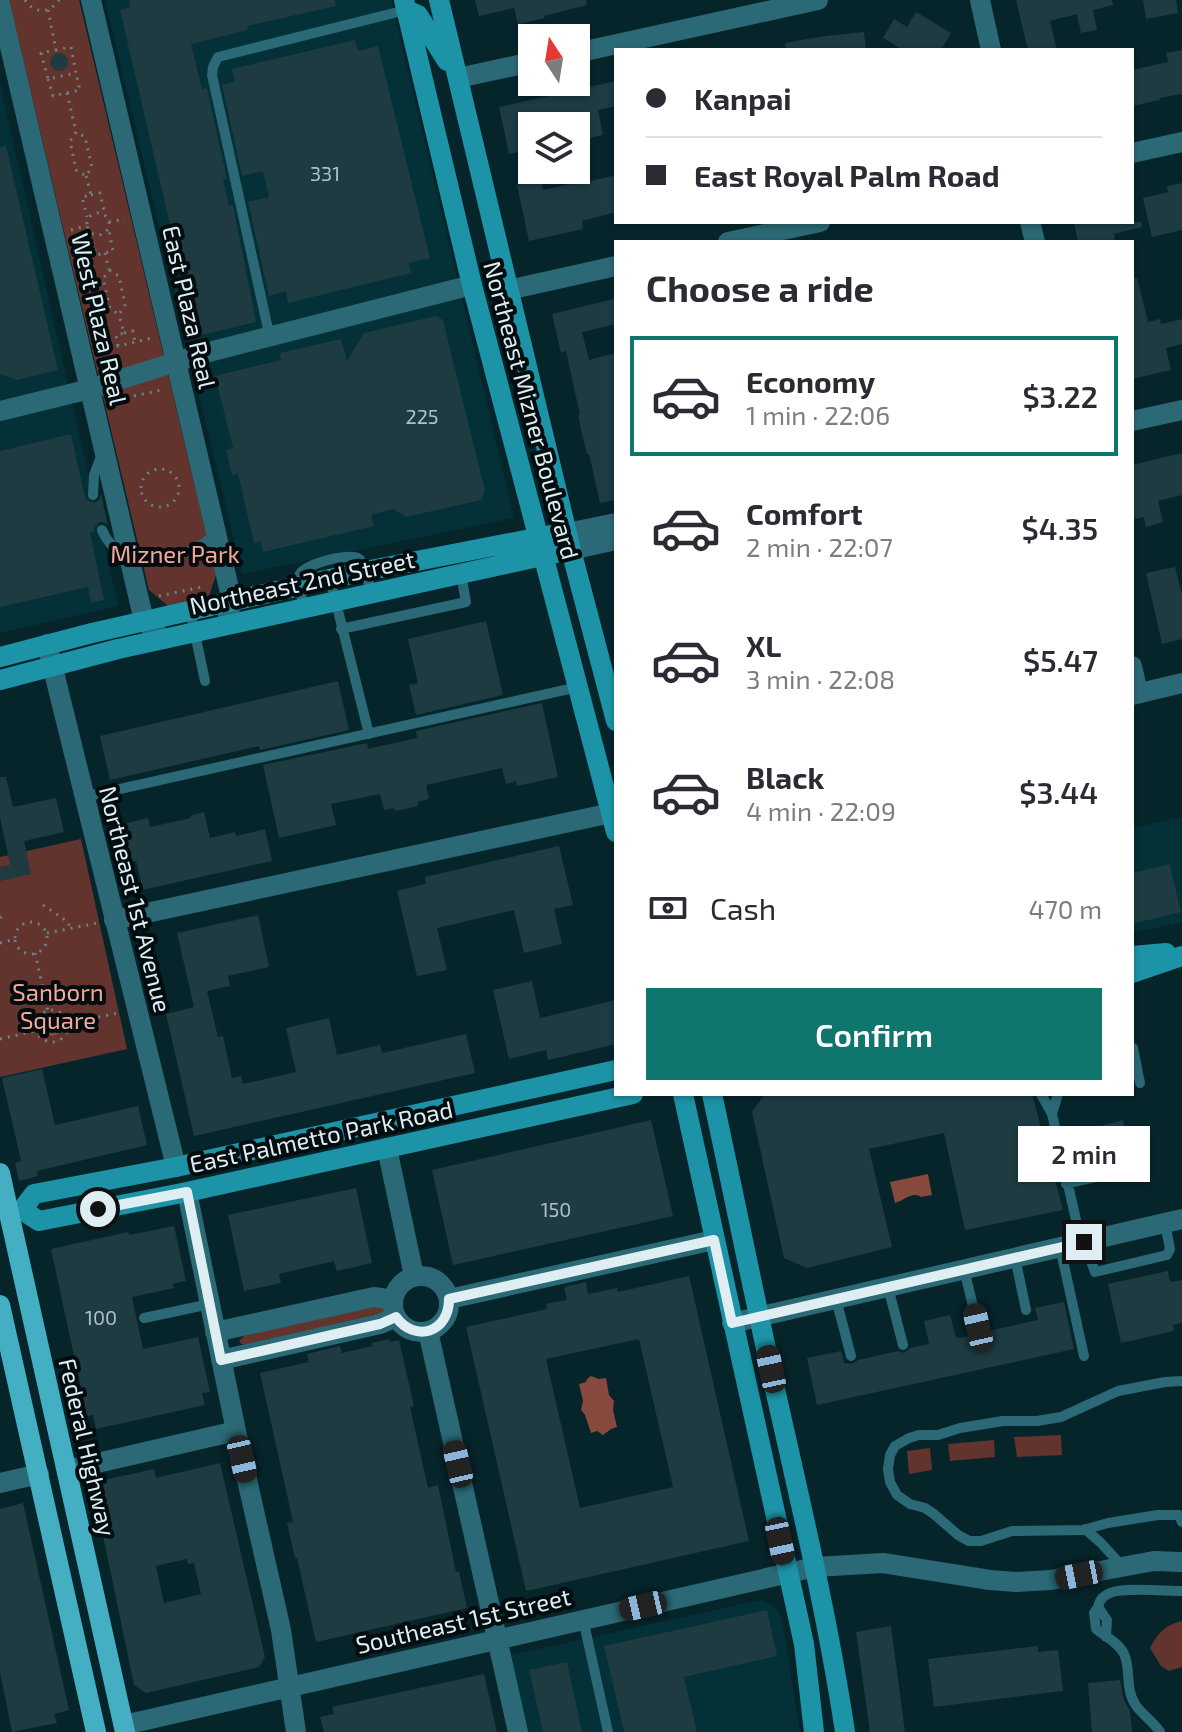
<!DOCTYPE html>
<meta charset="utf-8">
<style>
:root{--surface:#fff;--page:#f2f2f3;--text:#2b2b33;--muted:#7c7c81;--line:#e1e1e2;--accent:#0f766e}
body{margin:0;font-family:"Exo 2",sans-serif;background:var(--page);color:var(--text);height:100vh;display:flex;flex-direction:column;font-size:30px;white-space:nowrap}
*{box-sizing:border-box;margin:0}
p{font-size:26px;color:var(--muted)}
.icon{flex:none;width:44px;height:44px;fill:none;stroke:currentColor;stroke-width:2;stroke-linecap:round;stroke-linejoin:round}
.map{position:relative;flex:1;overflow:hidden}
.details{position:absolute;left:614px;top:240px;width:520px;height:856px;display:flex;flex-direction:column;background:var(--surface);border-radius:0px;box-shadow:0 2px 6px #0004}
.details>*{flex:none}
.banner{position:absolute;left:614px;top:48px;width:520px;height:176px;border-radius:0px;box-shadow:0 2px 6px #0004;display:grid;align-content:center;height:176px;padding:0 32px;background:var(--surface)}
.needle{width:52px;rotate:348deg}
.buttons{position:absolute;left:518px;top:24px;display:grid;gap:16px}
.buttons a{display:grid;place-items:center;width:72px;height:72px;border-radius:0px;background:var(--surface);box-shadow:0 2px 6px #0004;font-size:40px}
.end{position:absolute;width:36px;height:36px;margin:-18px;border:10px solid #deeef2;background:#111;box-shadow:0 0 0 4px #111}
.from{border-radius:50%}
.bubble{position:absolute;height:56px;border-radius:0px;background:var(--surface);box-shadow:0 2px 6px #0004;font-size:26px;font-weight:600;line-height:56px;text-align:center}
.car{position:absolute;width:24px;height:48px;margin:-24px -12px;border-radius:10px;box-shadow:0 0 6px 2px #0007;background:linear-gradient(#222 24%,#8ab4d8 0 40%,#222 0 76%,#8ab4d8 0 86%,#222 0)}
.banner b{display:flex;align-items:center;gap:28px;height:76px;font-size:30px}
.banner b+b{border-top:2px solid var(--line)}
.banner i{width:20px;height:20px;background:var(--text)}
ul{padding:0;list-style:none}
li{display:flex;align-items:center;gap:24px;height:120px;margin:0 16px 12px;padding:0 16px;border:4px solid transparent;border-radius:0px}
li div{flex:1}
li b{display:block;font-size:30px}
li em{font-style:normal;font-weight:600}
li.current{border-color:var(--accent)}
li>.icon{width:72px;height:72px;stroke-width:1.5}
h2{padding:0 32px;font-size:36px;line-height:96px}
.pay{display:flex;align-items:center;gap:20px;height:88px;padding:0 32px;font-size:30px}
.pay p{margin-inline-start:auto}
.action{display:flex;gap:16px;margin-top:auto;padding:16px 32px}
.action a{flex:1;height:92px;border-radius:0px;background:var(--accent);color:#fff;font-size:32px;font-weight:600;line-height:92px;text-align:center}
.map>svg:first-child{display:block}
</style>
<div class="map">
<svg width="1182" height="1732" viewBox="0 0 1182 1732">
<rect width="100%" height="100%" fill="#06252b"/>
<path fill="#043037" d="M 105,0 L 391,0 L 514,518 L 242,574 Z
M 0,84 L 118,606 L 0,633 Z
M 1182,817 L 1182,922 L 1132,933 L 1132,828 Z
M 760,1600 L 771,1604 L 778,1610 L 782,1618 L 800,1732 L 518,1732 L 502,1657 Z"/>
<path fill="#62342d" d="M 9,0 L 79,0 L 216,575 L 208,599 L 168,606 L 149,590 Z
M 81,839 L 127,1049 L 0,1077 L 0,857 Z
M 383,1305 L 386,1310 L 384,1313 L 247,1345 L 241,1344 L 239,1341 L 244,1336 L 255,1332 Z
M 1061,1435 L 1062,1455 L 1017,1457 L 1014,1437 Z
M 994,1440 L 995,1457 L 950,1461 L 948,1444 Z
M 930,1448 L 932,1470 L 909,1474 L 907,1451 Z
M 1182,1621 L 1182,1667 L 1169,1671 L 1161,1666 L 1150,1648 C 1158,1633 1165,1625 1182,1621 Z"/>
<path fill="#87483e" d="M42 1026a10 10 0 1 1 20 0a10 10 0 1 1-20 0Z
M 928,1174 L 932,1195 L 921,1197 C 912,1191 904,1201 895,1203 L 890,1182 Z
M 591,1376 L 599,1379 L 606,1378 L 609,1395 L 614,1401 L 613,1410 L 617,1427 L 611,1429 L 603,1435 L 597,1431 L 591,1433 L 585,1415 L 581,1410 L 583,1401 L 579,1384 L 586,1382 L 587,1379 Z"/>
<path fill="#1d3b41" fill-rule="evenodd" d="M 129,0 L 335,0 L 336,6 L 247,26 L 248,30 L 191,44 L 202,89 L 207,88 L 227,179 L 223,180 L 229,206 L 233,205 L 256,322 L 201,335 L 191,288 L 185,289 L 120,10 L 130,7 Z
M 475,0 L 586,0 L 587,5 L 544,16 L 545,18 L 518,24 L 514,8 L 479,16 Z
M 1016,0 L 1112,0 L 1113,5 L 1093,10 L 1097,30 L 1081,33 L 1077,14 L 1050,21 L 1057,50 L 1028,50 Z
M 1143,0 L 1176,0 L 1178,13 L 1146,19 Z
M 916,12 L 951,33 L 941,50 L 903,50 L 883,38 L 894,19 L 907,27 Z
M 864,32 L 866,50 L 786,50 L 785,43 L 825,36 Z
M 355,40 L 358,51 L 378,46 L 430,258 L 409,263 L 411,273 L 288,303 L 286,291 L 269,296 L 248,202 L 269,197 L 263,171 L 242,176 L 222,85 L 235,81 L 232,69 Z
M 1182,50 L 1182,94 L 1159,98 L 1160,100 L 1132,106 L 1132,70 L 1168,62 L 1166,53 Z
M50 62a9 9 0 1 1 18 0a9 9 0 1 1-18 0Z
M 616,81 L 616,106 L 598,110 L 603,135 L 581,140 L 578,126 L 532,126 L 532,149 L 509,154 L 499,107 Z
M 6,146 L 58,370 L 17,380 L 0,374 L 0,147 Z
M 616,175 L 616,212 L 582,221 L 583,229 L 529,241 L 517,185 L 541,180 L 543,190 L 574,183 L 574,185 Z
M 1182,183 L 1182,230 L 1152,237 L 1143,198 L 1168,192 L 1167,186 Z
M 1074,222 L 1141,222 L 1142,227 L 1114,234 L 1115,242 L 1078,242 Z
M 1132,278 L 1137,278 L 1148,322 L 1160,319 L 1161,324 L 1182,319 L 1182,344 L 1166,348 L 1171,370 L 1132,379 Z
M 614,299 L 616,309 L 616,324 L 582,332 L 589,360 L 616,353 L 616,500 L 600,503 L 589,454 L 587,454 L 582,434 L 578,415 L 580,415 L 566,351 L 561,353 L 552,314 Z
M 436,316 L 443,320 L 485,491 L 481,500 L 406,517 L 393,509 L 371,515 L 374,526 L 263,552 L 260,541 L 254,543 L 238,474 L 232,475 L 226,450 L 233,448 L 215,376 L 281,360 L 280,353 L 341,339 L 347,361 L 364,333 Z
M 71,434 L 85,497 L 88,501 L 93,503 L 99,500 L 101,494 L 108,525 L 103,522 L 99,522 L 95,526 L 94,532 L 90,533 L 104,600 L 91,603 L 88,587 L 0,607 L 0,451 Z
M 1182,453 L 1182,495 L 1158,501 L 1163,522 L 1146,527 L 1144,517 L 1135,519 L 1132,505 L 1132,465 Z
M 1175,567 L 1182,595 L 1182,639 L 1162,644 L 1146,573 Z
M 486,621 L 503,695 L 416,715 L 409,685 L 418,683 L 408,639 Z
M 338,681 L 349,730 L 260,750 L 259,746 L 110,780 L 100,736 Z
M 542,703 L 558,777 L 517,786 L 516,781 L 506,784 L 502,768 L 426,785 L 429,799 L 418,802 L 418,806 L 395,811 L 394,808 L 384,810 L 380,794 L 331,804 L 336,825 L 279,838 L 263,765 L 367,743 L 368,749 L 417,738 L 416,731 Z
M 0,777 L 6,777 L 13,807 L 56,798 L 64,832 L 24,841 L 31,874 L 0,881 L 0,867 L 10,865 L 0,817 Z
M 204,812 L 210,838 L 235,832 L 236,836 L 265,829 L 272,861 L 143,890 L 136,861 L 127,863 L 119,825 L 148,818 L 150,827 L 191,818 L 190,816 Z
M 559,846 L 573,905 L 554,909 L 562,944 L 524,953 L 514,910 L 437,928 L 447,970 L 417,976 L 397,891 L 426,884 L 425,877 Z
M 1170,864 L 1181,912 L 1132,924 L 1132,873 Z
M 258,915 L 269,967 L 228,976 L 230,986 L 207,991 L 218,1037 L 223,1036 L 232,1078 L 241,1076 L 243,1084 L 296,1072 L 286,1028 L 329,1018 L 337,1055 L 380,1045 L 382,1053 L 466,1034 L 475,1073 L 194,1136 L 166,1014 L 194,1007 L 177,933 Z
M 532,981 L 540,1018 L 616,1000 L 616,1044 L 548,1060 L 546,1050 L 509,1059 L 493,990 Z
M 42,1069 L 55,1125 L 138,1106 L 147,1145 L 37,1171 L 38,1176 L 19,1181 L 15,1163 L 21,1161 L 2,1078 Z
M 765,1094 L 1032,1094 L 1063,1210 L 965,1230 L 944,1133 L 869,1149 L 892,1247 L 807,1268 L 784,1258 L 752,1112 Z
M 651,1120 L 673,1216 L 453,1265 L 432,1170 Z
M 1123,1120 L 1130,1152 L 1095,1160 L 1088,1129 Z
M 356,1188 L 372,1263 L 337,1271 L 334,1261 L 279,1274 L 281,1283 L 244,1291 L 228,1215 Z
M 174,1226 L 186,1281 L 173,1284 L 174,1288 L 132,1297 L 143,1349 L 198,1337 L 210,1392 L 202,1393 L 205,1405 L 96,1429 L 93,1415 L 87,1416 L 51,1249 L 128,1232 L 129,1235 Z
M 1168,1271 L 1170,1282 L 1182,1280 L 1182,1323 L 1173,1325 L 1174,1331 L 1121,1343 L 1108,1284 Z
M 689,1276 L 749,1541 L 526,1591 L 466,1327 L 547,1309 L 546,1304 L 567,1300 L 564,1287 L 586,1282 L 588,1294 L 617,1288 L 618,1292 ZM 639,1339 L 673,1487 L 580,1508 L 546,1359 Z
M 1064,1302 L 1074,1349 L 817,1405 L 807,1358 L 841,1351 L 844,1363 L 852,1364 L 858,1360 L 898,1351 L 904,1353 L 910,1348 L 929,1344 L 924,1321 L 950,1315 L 956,1338 L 979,1335 L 984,1332 L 1038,1320 L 1035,1308 Z
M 389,1339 L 390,1342 L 399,1340 L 414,1406 L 410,1407 L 428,1488 L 438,1485 L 456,1572 L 459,1572 L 467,1608 L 316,1642 L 297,1558 L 295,1558 L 287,1523 L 293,1522 L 260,1373 L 309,1362 L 307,1354 L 340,1346 L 342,1353 L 373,1346 L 372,1343 Z
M 220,1463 L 265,1657 L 259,1667 L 146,1693 L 134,1685 L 102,1531 L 106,1530 L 95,1482 L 154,1469 L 156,1478 ZM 187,1559 L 188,1564 L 194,1563 L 201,1594 L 164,1603 L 156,1566 Z
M 23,1503 L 69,1710 L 54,1714 L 57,1723 L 12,1732 L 0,1672 L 0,1509 Z
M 767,1610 L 777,1656 L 684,1677 L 697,1732 L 624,1732 L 604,1646 Z
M 891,1626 L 905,1732 L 870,1732 L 856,1632 Z
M 1038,1646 L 1038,1652 L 1058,1650 L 1063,1691 L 934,1707 L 928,1659 Z
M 567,1662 L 582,1732 L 543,1732 L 529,1670 Z
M 484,1674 L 497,1732 L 324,1732 L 320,1717 L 334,1714 L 332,1707 Z
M 1120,1680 L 1124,1700 L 1130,1711 L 1132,1732 L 1092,1732 L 1088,1683 Z"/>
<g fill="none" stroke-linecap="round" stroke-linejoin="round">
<path stroke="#6b8388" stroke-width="3" stroke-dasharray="2 6" stroke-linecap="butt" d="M 25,0 C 34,14 49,14 59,0
M 48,10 L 56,50 L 41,53 L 48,79 L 76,73 L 71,47 L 56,50
M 48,79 L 53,96 L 80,90 L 76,73
M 67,93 L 76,132 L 70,141 L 76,170 L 86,176 L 92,167 L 85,137 L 76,132
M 86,176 L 91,195 L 82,197 L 87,217
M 91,195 L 100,193 L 105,215
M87 224a11 11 0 1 1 22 0a11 11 0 1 1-22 0Z
M 109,222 L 125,219
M 71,230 L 87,226
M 91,234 L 96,255 L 113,251 L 109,231
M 105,253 L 109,270 L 103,279 L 110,308 L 119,315 L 125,305 L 119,276 L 109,270
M 124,333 L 133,331 L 135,342
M 118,346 L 116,335 L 124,333 L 119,315
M 101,350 L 152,338
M 134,396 L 162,390
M141 488a19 19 0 1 1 38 0a19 19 0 1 1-38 0Z
M 159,596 L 202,587
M 43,905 L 68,922 L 70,928
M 0,918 L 2,915
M15 938a16 16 0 1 1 32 0a16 16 0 1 1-32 0Z
M 47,933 L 98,923
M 0,943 L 15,939
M 35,953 L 48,1011
M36 1026a16 16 0 1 1 32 0a16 16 0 1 1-32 0Z
M 67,1024 L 118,1013
M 0,1039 L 35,1031"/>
<path stroke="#2a6975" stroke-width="10" d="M 270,338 L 212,75 L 213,67 L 218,57 L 406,10
M 93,495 L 94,475 L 102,454
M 102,530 C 107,542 115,551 128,556 C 146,563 185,556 201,545 C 206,542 211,537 216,533
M 330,579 L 369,734
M 304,608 C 303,599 297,585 299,576 C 302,564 348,553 358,558 C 367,563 368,584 371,594
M 190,610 L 205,681
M 341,629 L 466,602 L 461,574
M 84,797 L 578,687
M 1133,1048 L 1140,1083
M 1041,1094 L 1052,1114 L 1081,1242
M 1052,1114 L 1058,1094
M 1066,1184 L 1130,1169
M 1084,1242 L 1095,1272 L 1167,1255 L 1170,1249 L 1165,1223
M 1060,1247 L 1084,1356
M 1015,1257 L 1026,1310
M 964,1269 L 978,1327
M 888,1287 L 903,1345
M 836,1299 L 851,1356
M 144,1318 L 210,1304
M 1182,1381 L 1165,1382 L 1118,1391 L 1061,1417 L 1037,1421 L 1003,1421 L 960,1428 L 938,1435 L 919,1435 L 909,1438 L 895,1446 L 890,1455 L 888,1469 L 890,1482 L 897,1495 L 910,1504 L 925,1508 L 934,1514 L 958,1535 L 969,1541 L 981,1541 L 1012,1531 L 1083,1530 L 1108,1523 L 1158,1515 L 1179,1515 L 1182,1522
M 1085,1529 L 1101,1543 L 1122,1566
M 1098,1607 C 1100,1599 1103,1596 1110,1593 C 1124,1587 1165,1591 1182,1591
M 583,1619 L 608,1732
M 1106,1637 L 1107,1620 L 1098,1607 L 1094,1613 L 1096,1629 C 1105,1636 1119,1643 1124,1654 C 1131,1668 1125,1689 1135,1704 C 1141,1714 1153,1721 1160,1732"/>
<path stroke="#2a6975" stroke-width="20" d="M 91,0 L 232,601 L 228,615
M 980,0 L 991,50
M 0,4 L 144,621 L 163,639
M 576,53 L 818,0
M 458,78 L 532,62
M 1132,153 L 1182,142
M 1030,222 L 1035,242
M 728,242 L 820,222
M 508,290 L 616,266
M 0,411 L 90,389 L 201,354 L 472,285
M 1132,421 L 1182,410
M 567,533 L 616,523
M 571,550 L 616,540
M 47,644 L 176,1167
M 1132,666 L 1138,693
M 1132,695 L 1182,683
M 114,920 L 616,812
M 387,1148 L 414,1276
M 187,1192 L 236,1431 L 281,1630 L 296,1732
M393 1304a28 28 0 1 1 56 0a28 28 0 1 1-56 0Z
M 449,1299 L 714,1240
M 732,1323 L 1182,1219
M 428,1331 L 518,1732
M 215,1332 L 374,1297 L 393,1300
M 221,1360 L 380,1324 L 396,1317
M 67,1470 L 236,1431
M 0,1483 L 39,1474
M 124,1725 L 815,1567 L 883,1563 L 990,1580 L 1016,1582 L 1051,1580 L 1154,1561 L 1182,1562"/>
<path stroke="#1c93a6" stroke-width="20" d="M 404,0 L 472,285 L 616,832
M 439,0 L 571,550 L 616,721
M 406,10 L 418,15 L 447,61
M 0,657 L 92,633 L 365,571 L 551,535
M 0,680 L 118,649 L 556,553
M 1132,956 L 1166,953
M 1132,973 L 1182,956
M 683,1094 L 804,1644 L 814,1732
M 712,1094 C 734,1195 754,1297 777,1398 C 802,1509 828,1619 845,1732
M 22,1210 L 39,1221 L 187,1192 L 633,1094
M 9,1213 L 22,1210 L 34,1194 L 176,1167 L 616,1070"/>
<path stroke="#44afc3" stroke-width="20" d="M 0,1173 L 125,1732
M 0,1305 L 96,1732"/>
</g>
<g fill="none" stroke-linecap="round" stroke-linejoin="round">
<path stroke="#deeef2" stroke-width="10" d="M 98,1209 L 187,1192 L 221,1360 L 380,1324 L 396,1317 C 415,1343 449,1333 449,1299 L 714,1240 L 732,1323 L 1084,1242"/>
</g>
<g text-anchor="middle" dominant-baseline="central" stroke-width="8" stroke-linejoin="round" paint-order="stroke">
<g font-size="20" fill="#aec1c6">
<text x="325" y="173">331</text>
<text x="422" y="416">225</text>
<text x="556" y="1209">150</text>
<text x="101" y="1317">100</text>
</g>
<g font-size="24" fill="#deeef2" stroke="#030c0f">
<text transform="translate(190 307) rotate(77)">East Plaza Real</text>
<text transform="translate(100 319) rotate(77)">West Plaza Real</text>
<text transform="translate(532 410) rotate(75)">Northeast Mizner Boulevard</text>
<text transform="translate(302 582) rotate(-12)">Northeast 2nd Street</text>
<text transform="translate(136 899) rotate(76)">Northeast 1st Avenue</text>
<text transform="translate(321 1136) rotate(-12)">East Palmetto Park Road</text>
<text transform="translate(88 1447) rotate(77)">Federal Highway</text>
<text transform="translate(463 1620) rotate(-13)">Southeast 1st Street</text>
</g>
<g font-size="24" fill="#f5a79a" stroke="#030c0f">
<text x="175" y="553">Mizner Park</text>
<text x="58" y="991">Sanborn<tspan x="58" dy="28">Square</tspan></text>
</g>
</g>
</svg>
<div class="buttons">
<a><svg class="needle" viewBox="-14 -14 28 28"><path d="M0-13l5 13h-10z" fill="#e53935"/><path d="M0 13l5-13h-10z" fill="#7c7c81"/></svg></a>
<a><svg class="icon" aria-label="layers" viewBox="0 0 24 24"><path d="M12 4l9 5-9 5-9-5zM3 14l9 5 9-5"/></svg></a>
</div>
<i class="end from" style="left:98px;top:1209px"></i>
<i class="end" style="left:1084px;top:1242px"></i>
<div class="bubble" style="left:1018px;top:1126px;width:132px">2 min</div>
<i class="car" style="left:978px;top:1327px;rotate:347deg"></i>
<i class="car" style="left:771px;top:1369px;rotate:348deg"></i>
<i class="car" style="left:242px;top:1459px;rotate:167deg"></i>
<i class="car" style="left:458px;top:1464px;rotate:347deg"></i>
<i class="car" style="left:780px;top:1541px;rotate:168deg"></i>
<i class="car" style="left:1079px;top:1575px;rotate:259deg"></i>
<i class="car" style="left:643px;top:1606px;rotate:257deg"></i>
<div class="banner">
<b><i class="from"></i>Kanpai</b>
<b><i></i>East Royal Palm Road</b>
</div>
<section class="details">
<h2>Choose a ride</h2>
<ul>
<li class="current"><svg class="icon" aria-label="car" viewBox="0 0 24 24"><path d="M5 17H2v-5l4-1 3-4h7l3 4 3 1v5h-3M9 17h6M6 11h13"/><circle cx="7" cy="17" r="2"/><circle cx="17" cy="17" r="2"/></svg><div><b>Economy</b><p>1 min · 22:06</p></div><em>$3.22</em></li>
<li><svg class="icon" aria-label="car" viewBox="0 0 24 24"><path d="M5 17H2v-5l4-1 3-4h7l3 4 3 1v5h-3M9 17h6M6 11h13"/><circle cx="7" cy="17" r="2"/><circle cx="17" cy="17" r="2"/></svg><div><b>Comfort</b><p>2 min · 22:07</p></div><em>$4.35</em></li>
<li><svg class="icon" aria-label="car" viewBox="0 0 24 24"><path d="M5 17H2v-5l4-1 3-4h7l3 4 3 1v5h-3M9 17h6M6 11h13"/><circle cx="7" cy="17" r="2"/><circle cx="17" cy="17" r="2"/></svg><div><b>XL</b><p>3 min · 22:08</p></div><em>$5.47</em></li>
<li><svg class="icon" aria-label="car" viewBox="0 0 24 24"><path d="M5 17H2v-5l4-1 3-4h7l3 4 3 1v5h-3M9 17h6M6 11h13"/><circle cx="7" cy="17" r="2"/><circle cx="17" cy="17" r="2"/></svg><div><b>Black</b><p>4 min · 22:09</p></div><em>$3.44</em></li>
</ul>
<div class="pay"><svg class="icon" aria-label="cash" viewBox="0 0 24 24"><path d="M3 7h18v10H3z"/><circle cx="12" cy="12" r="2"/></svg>Cash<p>470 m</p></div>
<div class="action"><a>Confirm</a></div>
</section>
</div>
